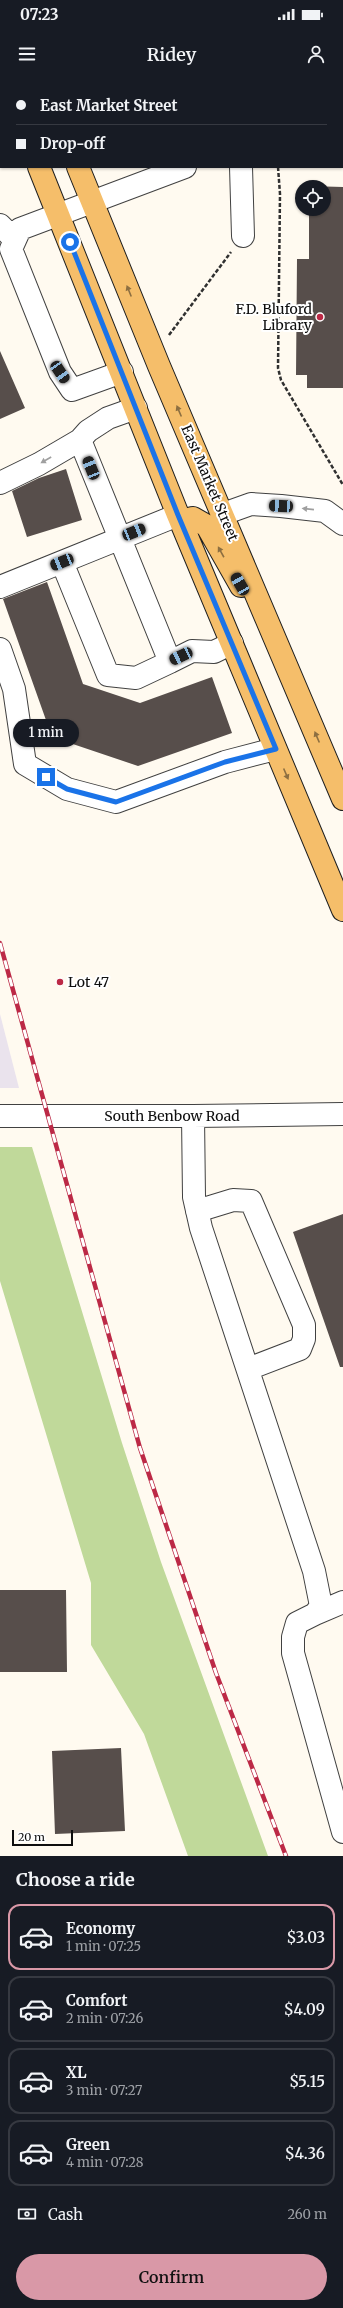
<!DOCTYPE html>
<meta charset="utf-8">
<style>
:root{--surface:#171b24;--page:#20242c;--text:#f1f3f6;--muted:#9ea1a6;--line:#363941;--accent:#d998a7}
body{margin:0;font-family:Merriweather,serif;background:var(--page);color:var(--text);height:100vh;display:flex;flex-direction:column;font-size:15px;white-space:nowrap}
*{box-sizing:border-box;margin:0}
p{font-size:13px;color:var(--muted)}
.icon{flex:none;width:22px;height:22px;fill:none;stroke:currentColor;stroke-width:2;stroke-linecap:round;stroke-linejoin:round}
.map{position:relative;height:1776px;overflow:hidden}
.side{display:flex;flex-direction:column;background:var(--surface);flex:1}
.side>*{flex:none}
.guide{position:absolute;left:0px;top:0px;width:343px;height:88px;box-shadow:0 1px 3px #0004;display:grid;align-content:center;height:88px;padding:0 16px;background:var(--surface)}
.buttons{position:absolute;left:295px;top:100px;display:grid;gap:8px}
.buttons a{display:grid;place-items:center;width:36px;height:36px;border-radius:50%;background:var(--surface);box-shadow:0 1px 3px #0004;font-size:20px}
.scale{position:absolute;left:12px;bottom:10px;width:61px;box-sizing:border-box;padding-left:4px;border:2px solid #0e0e0e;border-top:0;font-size:11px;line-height:14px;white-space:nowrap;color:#0e0e0e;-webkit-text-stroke:3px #fff;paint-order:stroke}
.end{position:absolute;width:18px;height:18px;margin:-9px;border:5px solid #1a73e8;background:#fff;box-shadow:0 0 0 2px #fff}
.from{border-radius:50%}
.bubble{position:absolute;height:28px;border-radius:14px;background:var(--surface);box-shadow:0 1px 3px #0004;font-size:13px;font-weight:600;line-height:28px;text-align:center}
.car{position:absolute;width:12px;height:24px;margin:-12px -6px;border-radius:5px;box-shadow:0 0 3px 1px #0007;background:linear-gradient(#222 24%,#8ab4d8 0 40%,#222 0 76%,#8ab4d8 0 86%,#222 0)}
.guide b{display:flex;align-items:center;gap:14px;height:38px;font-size:15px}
.guide b+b{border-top:1px solid var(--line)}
.guide i{width:10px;height:10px;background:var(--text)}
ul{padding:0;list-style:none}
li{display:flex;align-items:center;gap:12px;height:66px;margin:0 8px 6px;padding:0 8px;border:2px solid var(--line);border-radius:12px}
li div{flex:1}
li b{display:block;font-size:15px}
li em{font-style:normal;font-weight:600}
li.active{border-color:var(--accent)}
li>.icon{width:36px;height:36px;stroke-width:1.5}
h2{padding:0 16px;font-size:18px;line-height:48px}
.pay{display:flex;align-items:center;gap:10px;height:44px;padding:0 16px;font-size:15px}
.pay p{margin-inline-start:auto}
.action{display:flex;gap:8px;margin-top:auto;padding:8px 16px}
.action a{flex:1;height:46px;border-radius:24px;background:var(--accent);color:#111;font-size:16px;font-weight:600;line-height:46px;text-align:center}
.status{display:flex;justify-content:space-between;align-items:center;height:28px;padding:0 20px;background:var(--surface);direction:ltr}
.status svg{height:11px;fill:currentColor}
header{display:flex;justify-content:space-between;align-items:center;height:52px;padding:0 16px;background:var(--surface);font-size:18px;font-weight:600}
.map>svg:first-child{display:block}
</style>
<div class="status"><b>07:23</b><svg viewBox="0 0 49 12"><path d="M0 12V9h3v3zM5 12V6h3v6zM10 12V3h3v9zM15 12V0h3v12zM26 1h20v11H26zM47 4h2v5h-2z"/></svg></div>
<header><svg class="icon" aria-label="menu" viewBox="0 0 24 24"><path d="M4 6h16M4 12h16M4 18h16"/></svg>Ridey<svg class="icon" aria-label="person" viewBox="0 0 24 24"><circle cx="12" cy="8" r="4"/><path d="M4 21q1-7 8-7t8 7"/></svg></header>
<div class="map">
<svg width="343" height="1776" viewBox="0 0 343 1776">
<rect width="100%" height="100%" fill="#fffaf0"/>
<path fill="#eae3ed" d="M 0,934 L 19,1008 L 0,1008 Z"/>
<path fill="#c0d99a" d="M 0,1067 L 32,1067 L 122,1363 L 161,1482 L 268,1776 L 188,1776 L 144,1654 L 91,1565 L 91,1503 L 0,1201 Z"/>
<path fill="#574e4b" d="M 309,106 L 343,107 L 343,308 L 307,308 L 307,295 L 296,295 L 297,179 L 309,179 L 309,129 L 324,129 L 324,107 Z
M 0,271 L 25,328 L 0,339 Z
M 66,389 L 82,440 L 27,457 L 12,411 L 39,398 Z
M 47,502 L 83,604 L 140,623 L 212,597 L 232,653 L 138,686 L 52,657 L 3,519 Z
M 343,1134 L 343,1287 L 340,1287 L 293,1152 Z
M 0,1510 L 66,1510 L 67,1592 L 0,1592 Z
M 121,1668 L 125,1751 L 55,1754 L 52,1671 Z"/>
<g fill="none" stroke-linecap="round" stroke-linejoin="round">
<g stroke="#414141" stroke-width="24">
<path id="minor" d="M 342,48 L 343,48
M 241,87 L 243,156
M 0,145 L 15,160
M 122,292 L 72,310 L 60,292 L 11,169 L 20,149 L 185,87
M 80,360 L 170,582 L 192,571 L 214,572 L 232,563
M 0,403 L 39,384 L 80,360 L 88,351 L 108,338 L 136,328
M 223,434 L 251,424 L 281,426 L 325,431 L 343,444
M 62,482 L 108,595 L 136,598 L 170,582
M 0,507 L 178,435
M 0,569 L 14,609 L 25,684 L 67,709 L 116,722 L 225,682 L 275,669
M 0,1036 L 193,1036 L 343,1034
M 193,1036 L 194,1117 L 201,1148 L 314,1491 L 321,1526 L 315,1534 L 297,1543 L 293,1557 L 293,1573 L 343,1752
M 197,1131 L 233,1120 L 251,1121 L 304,1245 L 304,1259 L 300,1269 L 248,1289
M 315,1534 L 343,1522"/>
</g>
<g stroke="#1f1f1f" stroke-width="24">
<path id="major" d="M 3,0 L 4,1
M 42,0 L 43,1
M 39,87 L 178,435 L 343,830
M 78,87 L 159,286 L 343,719
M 181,441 L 193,438 L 207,446 L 241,506"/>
</g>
<path stroke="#303030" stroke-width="2.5" stroke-dasharray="4 2" stroke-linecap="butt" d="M 278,87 L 280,114 L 278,288 L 281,300 L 343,405
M 169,255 L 231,172"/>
<use href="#minor" stroke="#fff" stroke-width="22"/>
<use href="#major" stroke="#f5be6a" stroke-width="22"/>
<g stroke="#bc2946" stroke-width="4.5">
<path id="rail" d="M 0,863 L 140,1368 L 216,1593 L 286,1776"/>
</g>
<use href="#rail" stroke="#fff" stroke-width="3" stroke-dasharray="9" stroke-linecap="butt"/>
</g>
<defs><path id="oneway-solid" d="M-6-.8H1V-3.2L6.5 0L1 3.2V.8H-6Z"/></defs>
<g fill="#8d6f41">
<use href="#oneway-solid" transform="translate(129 211) rotate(-112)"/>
<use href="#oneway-solid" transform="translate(179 331) rotate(-113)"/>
<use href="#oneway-solid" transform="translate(221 472) rotate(-119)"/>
<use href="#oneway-solid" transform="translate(317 657) rotate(-113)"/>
<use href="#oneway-solid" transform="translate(286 694) rotate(67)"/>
</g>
<g fill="#9f9f9f">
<use href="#oneway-solid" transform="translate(46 380) rotate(150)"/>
<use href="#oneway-solid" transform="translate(308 429) rotate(-174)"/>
</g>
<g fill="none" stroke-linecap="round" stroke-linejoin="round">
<path stroke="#1a73e8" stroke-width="5" d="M 46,697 L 67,709 L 116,722 L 225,682 L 276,669 L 178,435 L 70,162"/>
</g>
<g fill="#bc2946" stroke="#fff" stroke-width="1.5">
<circle cx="320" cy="237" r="4"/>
<circle cx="60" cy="902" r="4"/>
</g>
<g text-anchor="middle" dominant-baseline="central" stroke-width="4" stroke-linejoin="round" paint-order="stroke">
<g font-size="14" fill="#0e0e0e" stroke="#fff" text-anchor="end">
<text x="312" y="229">F.D. Bluford<tspan x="312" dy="16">Library</tspan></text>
<text x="68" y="902" text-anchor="start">Lot 47</text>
</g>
<g font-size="14" fill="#0e0e0e" stroke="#fff">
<text transform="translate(210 403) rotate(67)">East Market Street</text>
<text x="172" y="1036">South Benbow Road</text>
</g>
</g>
</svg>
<div class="buttons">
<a><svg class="icon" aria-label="locate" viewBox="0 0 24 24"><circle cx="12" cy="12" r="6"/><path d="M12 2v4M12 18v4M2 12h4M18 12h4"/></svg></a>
</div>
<div class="scale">20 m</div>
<i class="end from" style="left:70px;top:162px"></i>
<i class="end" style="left:46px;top:697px"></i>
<div class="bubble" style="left:13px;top:639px;width:66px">1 min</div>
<i class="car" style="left:60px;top:292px;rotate:146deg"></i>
<i class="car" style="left:91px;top:388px;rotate:338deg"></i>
<i class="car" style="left:281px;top:426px;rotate:273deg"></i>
<i class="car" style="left:134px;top:452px;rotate:68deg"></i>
<i class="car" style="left:62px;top:482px;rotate:248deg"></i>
<i class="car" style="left:240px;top:504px;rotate:330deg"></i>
<i class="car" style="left:181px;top:576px;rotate:245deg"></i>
<div class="guide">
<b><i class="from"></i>East Market Street</b>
<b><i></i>Drop-off</b>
</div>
</div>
<section class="side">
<h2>Choose a ride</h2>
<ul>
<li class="active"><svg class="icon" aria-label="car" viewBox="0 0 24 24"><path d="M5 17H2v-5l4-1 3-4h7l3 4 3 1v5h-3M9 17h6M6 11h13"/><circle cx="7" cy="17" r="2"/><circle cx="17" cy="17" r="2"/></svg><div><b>Economy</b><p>1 min · 07:25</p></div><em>$3.03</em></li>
<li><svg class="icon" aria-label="car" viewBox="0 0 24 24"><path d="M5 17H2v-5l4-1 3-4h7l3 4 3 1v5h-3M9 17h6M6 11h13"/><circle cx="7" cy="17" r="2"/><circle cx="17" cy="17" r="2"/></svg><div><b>Comfort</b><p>2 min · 07:26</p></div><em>$4.09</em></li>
<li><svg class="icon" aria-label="car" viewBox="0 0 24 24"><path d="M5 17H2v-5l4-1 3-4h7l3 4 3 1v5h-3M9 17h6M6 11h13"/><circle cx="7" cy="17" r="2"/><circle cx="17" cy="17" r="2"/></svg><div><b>XL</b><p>3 min · 07:27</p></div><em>$5.15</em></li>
<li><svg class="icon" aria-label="car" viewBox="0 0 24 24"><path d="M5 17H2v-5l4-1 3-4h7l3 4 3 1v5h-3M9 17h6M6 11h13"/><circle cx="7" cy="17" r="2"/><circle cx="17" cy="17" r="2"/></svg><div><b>Green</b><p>4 min · 07:28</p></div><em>$4.36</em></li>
</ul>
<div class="pay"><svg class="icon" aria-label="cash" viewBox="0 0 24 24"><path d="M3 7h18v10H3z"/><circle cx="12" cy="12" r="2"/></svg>Cash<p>260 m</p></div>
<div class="action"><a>Confirm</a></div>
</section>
